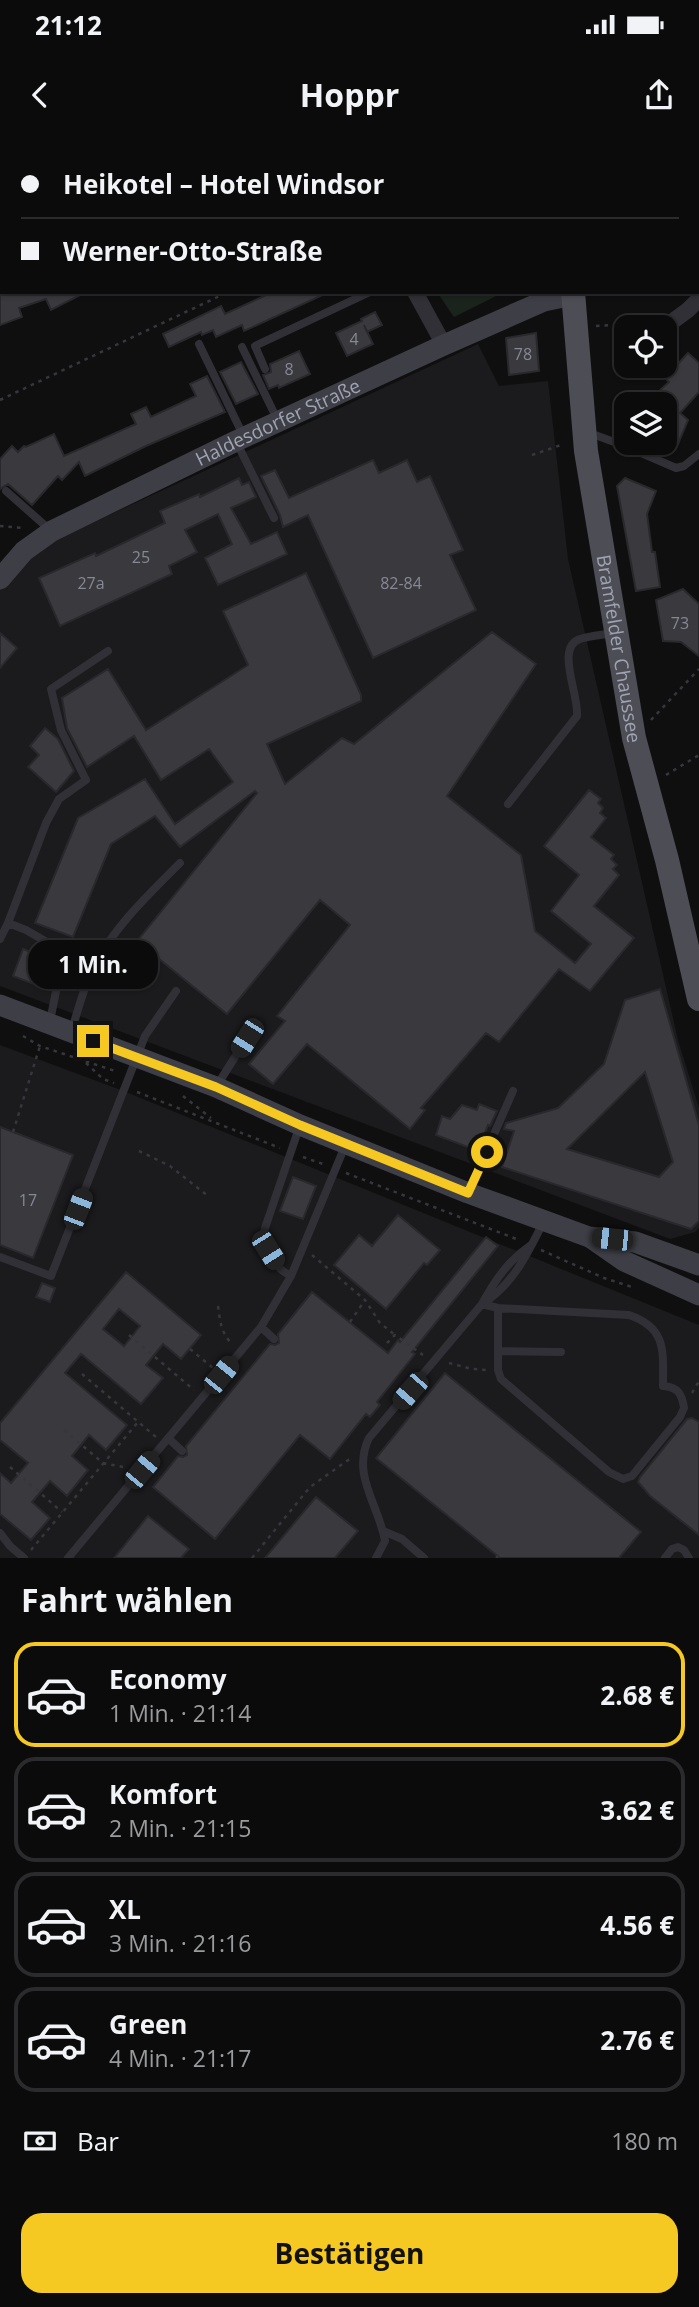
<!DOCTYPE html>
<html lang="de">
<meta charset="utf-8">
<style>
:root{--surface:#0b0b0c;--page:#141415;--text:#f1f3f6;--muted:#9a9b9d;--line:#2b2b2d;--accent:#f6c822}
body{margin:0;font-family:"Open Sans",sans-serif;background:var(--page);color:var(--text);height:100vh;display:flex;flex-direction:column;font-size:26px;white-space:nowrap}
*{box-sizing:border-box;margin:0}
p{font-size:23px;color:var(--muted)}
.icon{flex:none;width:38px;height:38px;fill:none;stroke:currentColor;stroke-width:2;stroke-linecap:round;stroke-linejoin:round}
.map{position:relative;height:1418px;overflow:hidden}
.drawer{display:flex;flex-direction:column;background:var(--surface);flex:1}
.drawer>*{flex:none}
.banner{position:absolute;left:0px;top:0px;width:700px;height:154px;box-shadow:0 2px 5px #0004,0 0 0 2px var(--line);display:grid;align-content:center;height:154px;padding:0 21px;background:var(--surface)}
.controls{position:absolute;left:614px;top:175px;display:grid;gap:14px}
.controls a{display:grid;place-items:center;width:63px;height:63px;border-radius:14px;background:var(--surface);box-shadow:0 2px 5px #0004,0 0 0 2px var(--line);font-size:35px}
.end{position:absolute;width:32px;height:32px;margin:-16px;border:9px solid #f6c822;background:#111;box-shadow:0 0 0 4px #111}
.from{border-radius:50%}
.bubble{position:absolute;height:49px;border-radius:21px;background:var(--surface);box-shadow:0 2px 5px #0004,0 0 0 2px var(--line);font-size:23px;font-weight:700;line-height:49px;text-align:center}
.car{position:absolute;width:21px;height:42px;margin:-21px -10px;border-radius:9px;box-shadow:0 0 5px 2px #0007;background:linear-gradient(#222 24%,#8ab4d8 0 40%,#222 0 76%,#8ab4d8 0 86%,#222 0)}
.banner b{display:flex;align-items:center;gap:24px;height:66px;font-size:26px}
.banner b+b{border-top:2px solid var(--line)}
.banner i{width:18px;height:18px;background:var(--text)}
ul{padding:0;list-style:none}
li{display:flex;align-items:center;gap:21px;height:105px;margin:0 14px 10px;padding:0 7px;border:4px solid var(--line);border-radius:21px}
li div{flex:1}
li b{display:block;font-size:26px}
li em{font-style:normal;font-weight:700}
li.current{border-color:var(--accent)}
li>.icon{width:63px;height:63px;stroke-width:1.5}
h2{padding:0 21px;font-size:32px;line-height:84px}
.pay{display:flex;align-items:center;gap:18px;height:77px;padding:0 21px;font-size:26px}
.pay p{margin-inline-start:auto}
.primary-button{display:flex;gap:14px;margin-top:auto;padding:14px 21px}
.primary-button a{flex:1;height:80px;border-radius:21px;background:var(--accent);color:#111;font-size:28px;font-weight:700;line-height:80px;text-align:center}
.status{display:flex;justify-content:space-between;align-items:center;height:49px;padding:0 35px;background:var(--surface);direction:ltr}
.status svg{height:19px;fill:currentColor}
header{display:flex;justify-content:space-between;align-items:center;height:91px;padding:0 21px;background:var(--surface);font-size:32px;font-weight:700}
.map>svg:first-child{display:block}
</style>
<div class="status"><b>21:12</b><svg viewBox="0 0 49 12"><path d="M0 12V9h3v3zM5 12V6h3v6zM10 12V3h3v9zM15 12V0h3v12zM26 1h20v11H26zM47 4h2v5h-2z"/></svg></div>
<header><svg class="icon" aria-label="back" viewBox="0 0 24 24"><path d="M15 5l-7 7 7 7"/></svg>Hoppr<svg class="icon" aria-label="share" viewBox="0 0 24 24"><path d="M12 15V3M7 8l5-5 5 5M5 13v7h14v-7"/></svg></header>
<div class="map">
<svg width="699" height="1418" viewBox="0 0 699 1418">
<rect width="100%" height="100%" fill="#0f0f10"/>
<path fill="#1b1b1d" d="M 340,0 L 527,0 L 527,2 L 341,2 Z
M 478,204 L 499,246 L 548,241 L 568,419 L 678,900 L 699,968 L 699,1088 L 695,1092 L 670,1099 L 0,846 L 0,444 L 23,415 Z
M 0,905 L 121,950 L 699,1185 L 699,1418 L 0,1418 Z"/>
<path fill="#1b231d" d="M 437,152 L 504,152 L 454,177 Z"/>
<path fill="#39393e" stroke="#29292d" stroke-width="2" fill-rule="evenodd" d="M 0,152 L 86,152 L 51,170 L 46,159 L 19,168 L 22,177 L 0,185 Z
M 273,152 L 329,152 L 244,191 L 242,185 L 216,197 L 213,190 L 202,195 L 201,192 L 169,207 L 163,194 L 221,166 L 225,174 Z
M 375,172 L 382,185 L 367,192 L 364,185 L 373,204 L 347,216 L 336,193 L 362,181 L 361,179 Z
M 536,193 L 539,231 L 509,235 L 506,198 Z
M 299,211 L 310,234 L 279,248 L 278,245 L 269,249 L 263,235 L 271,232 L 270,224 Z
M 688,213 L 699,223 L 699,252 L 680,273 L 688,280 L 678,304 L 665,298 L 665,264 L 645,264 L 669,242 L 665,238 Z
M 241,222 L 258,254 L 236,264 L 220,232 Z
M 207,236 L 225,272 L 146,306 L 85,336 L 79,322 L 62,340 L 58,336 L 32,365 L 8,344 L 0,349 L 0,319 L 12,306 L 18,312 L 24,306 L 26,307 L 54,294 L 64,316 L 136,284 L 131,274 L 146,267 L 151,277 L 196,256 L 190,244 Z
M 373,320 L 379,333 L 407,320 L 417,342 L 430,336 L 463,410 L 450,415 L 476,470 L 373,518 L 308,375 L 283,387 L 280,375 L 261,336 L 275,330 L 289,358 Z
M 239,338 L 242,345 L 249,342 L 256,357 L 231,368 L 251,404 L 277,392 L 287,414 L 218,445 L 205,418 L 232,404 L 218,374 L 185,390 L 197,412 L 169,426 L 172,434 L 60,486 L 39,438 L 95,413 L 96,416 L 165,383 L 160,371 L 199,354 L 200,357 Z
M 625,338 L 656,351 L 647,374 L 652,412 L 655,412 L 660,447 L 636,451 L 617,346 Z
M 306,433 L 361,555 L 361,561 L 267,604 L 285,644 L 342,598 L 354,604 L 492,492 L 536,524 L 447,656 L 521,715 L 535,791 L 575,823 L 591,804 L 551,771 L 579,735 L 544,706 L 589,650 L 601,659 L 598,663 L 603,668 L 600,673 L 606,678 L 591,697 L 614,715 L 611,719 L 617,725 L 613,729 L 619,735 L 594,766 L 634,798 L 590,851 L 559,829 L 499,902 L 486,893 L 421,968 L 425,970 L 410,989 L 307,904 L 273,944 L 249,924 L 285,881 L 277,876 L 350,785 L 320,760 L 227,874 L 137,801 L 257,653 L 255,651 L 180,707 L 155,676 L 111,704 L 73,797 L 35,783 L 78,678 L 145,639 L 175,684 L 233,642 L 209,609 L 161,640 L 134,596 L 87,627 L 67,588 L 62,558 L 108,529 L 146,590 L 248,525 L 223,471 Z
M 683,449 L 699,464 L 699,516 L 681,502 L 663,501 L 656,460 Z
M 0,493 L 17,508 L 0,528 Z
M 45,588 L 58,599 L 74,631 L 56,652 L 28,627 L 39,615 L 30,606 Z
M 23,809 L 55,821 L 49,850 L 13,836 Z
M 660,849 L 699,985 L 699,1081 L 691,1089 L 502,1027 L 514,991 L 504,989 L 506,983 L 558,968 L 604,924 L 625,860 ZM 645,932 L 673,1022 L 659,1037 L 567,1009 Z
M 479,964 L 497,971 L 490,986 L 488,985 L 478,1011 L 436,995 L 442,976 L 450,979 L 462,965 L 477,970 Z
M 0,987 L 73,1015 L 33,1118 L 0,1105 Z
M 293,1037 L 316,1046 L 303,1079 L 280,1071 Z
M 398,1075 L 440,1110 L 427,1125 L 424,1123 L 386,1169 L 334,1125 L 359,1095 L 372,1106 Z
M 486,1097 L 498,1106 L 412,1212 L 415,1214 L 377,1262 L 380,1265 L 370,1277 L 366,1274 L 330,1319 L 300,1295 L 215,1399 L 153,1347 L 178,1316 L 183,1317 L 187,1315 L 186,1306 L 270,1204 L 275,1205 L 279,1203 L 278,1194 L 312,1152 L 388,1213 L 398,1200 L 400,1202 Z
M 126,1132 L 201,1195 L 181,1219 L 163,1204 L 146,1225 L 163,1238 L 141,1264 L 81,1214 L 65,1233 L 127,1285 L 106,1310 L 89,1295 L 72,1316 L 88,1330 L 67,1356 L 50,1341 L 32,1362 L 50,1378 L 31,1400 L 0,1374 L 0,1333 L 11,1343 L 28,1323 L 0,1300 L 0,1283 ZM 119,1169 L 140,1186 L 124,1206 L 103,1189 Z
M 42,1143 L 55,1148 L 50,1162 L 36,1157 Z
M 445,1233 L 641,1392 L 619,1418 L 500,1418 L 376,1318 Z
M 692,1278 L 699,1282 L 699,1395 L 650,1356 L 638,1342 L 640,1337 L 687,1279 Z
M 316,1357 L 358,1391 L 335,1418 L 265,1418 Z
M 148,1376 L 189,1409 L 181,1418 L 114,1418 Z"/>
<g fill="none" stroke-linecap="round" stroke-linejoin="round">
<path stroke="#36373d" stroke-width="2.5" stroke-dasharray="3.5 5" stroke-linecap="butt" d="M 663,2 L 664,0
M 596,186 L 659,182
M 0,260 L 228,152
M 532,315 L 561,305
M 0,386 L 24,388
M 651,580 L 699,529
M 666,635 L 699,615
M 23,896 L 40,906 L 118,932
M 86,923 L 103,939 L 114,943
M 137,952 L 280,1008
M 183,956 L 211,978
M 13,992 L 40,906
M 139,1011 L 170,1026 L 208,1056
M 303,1017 L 323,1024
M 346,1033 L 519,1100
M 541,1110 L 604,1138 L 632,1147
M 312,1115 L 365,1160 L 380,1183 L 395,1195
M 218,1166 C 220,1181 221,1193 232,1204
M 350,1182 L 365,1160
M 129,1195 L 194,1250
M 387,1203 L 395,1195 L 423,1215
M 190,1209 L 213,1228
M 449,1223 L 472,1229 L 487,1230
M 82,1234 L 156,1297
M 692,1253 L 699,1241
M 64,1290 L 103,1323 L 128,1328
M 10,1327 L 62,1372
M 31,1410 L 138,1282
M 252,1418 L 310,1347 L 351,1318
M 496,1418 L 498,1416"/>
<path stroke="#303036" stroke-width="8" d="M 430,0 L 430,2
M 199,204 L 243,295
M 242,207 L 277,279
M 265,229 L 255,206 L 370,152
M 587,292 L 625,306 L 676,328 L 684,326 L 699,314
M 236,301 L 274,378
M 6,351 L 49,389
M 508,664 L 577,576 C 579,554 555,507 580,499 C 590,496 602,495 613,493
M 0,799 L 8,783
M 50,881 L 64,812 L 26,790 L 8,783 L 46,683 L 59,659 L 86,640 L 61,590 L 51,549 L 108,511
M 72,890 C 78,869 84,847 93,828 C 114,787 148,755 180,723
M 216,947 L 247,898
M 468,1053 L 513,951
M 0,1117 L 51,1136 L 145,896 L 176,851
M 291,1136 C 274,1128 262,1107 265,1088 L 300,985
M 485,1162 C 515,1142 528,1112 544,1081
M 482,1164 L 498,1168 L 498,1230 L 501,1239 L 609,1332 L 623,1339 L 632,1336 L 680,1277 L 684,1268 C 682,1254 678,1247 663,1246 C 663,1211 667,1188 629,1175 L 498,1168
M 261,1187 L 274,1199
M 498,1211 L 561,1212
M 168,1298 L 182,1311
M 383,1391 L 402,1399 L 424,1418
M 0,1393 L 10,1406 L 24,1418
M 68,1418 L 261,1187 L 291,1136 L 345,1006
M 376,1418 L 385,1401 C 379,1365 351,1335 369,1298 L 482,1164 C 495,1140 509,1120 531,1105
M 665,1418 L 672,1409 L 678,1407 L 684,1410 L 689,1418"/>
<path stroke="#303036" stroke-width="16" d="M 325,0 L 326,2
M 300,2 L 303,0
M 0,122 L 2,121
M 415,152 L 444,205
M 673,181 L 688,170 L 699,159"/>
<g stroke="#3e3f46" stroke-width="21">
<path id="s1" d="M 0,439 L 24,411 L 52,391 L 236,301 L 444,205 L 544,161 L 573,155"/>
<path d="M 0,865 L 216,947 L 300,985 L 468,1053 L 589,1097 L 635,1102 L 699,1125"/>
<path d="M 591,1098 L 624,1121 L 699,1155"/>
</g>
<g stroke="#4c4d55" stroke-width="24">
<path d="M 564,0 L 565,2"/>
<path id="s2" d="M 573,152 L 586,311 L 634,598 L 667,720 L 699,859"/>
</g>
</g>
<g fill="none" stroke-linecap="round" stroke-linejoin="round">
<path stroke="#f6c822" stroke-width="9" d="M 93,901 L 216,947 L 300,985 L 468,1053 L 487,1012"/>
</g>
<g text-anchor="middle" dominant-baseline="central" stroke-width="7" stroke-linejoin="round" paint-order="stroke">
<g font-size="16" fill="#868895">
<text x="354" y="199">4</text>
<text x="523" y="214">78</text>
<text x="289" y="229">8</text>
<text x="141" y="417">25</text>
<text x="91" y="443">27a</text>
<text x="401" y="443">82-84</text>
<text x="680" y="483">73</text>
<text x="28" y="1060">17</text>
</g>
<g font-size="19" fill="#a0a3b2" stroke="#0a0a0b">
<text stroke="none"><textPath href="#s1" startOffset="322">Haldesdorfer Straße</textPath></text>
<text stroke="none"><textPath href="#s2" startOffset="360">Bramfelder Chaussee</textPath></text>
</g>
</g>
</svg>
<div class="controls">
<a><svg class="icon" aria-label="locate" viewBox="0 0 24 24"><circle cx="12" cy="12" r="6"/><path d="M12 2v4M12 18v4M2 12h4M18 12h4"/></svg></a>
<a><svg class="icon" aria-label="layers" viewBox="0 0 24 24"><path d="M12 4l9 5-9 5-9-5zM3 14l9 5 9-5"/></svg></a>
</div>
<i class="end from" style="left:487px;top:1012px"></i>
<i class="end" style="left:93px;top:901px"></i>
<div class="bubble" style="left:28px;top:800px;width:130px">1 Min.</div>
<i class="car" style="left:247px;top:898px;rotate:212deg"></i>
<i class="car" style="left:78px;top:1069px;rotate:21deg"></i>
<i class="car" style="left:612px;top:1099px;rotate:276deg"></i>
<i class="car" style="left:268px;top:1110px;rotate:148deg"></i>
<i class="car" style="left:221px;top:1235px;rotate:39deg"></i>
<i class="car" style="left:410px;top:1251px;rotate:221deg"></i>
<i class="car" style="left:142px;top:1330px;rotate:40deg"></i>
<div class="banner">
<b><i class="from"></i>Heikotel – Hotel Windsor</b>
<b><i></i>Werner-Otto-Straße</b>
</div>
</div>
<section class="drawer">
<h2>Fahrt wählen</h2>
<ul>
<li class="current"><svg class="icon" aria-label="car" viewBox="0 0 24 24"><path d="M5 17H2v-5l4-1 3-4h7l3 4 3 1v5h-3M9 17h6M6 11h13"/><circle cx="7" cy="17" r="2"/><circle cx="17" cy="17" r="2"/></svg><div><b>Economy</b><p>1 Min. · 21:14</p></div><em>2.68 €</em></li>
<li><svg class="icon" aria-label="car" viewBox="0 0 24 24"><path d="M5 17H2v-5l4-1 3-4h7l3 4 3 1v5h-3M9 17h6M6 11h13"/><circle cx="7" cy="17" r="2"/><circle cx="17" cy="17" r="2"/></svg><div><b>Komfort</b><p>2 Min. · 21:15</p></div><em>3.62 €</em></li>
<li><svg class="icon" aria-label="car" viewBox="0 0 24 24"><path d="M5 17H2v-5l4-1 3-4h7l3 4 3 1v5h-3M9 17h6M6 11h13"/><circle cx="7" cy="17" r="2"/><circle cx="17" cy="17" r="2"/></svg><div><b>XL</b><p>3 Min. · 21:16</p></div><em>4.56 €</em></li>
<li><svg class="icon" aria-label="car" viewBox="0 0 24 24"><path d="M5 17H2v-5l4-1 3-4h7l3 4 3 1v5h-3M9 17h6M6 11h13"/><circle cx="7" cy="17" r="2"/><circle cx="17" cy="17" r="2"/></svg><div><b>Green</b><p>4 Min. · 21:17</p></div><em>2.76 €</em></li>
</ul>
<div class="pay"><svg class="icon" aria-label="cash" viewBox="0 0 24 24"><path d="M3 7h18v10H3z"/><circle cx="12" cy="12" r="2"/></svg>Bar<p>180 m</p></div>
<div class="primary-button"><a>Bestätigen</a></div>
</section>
